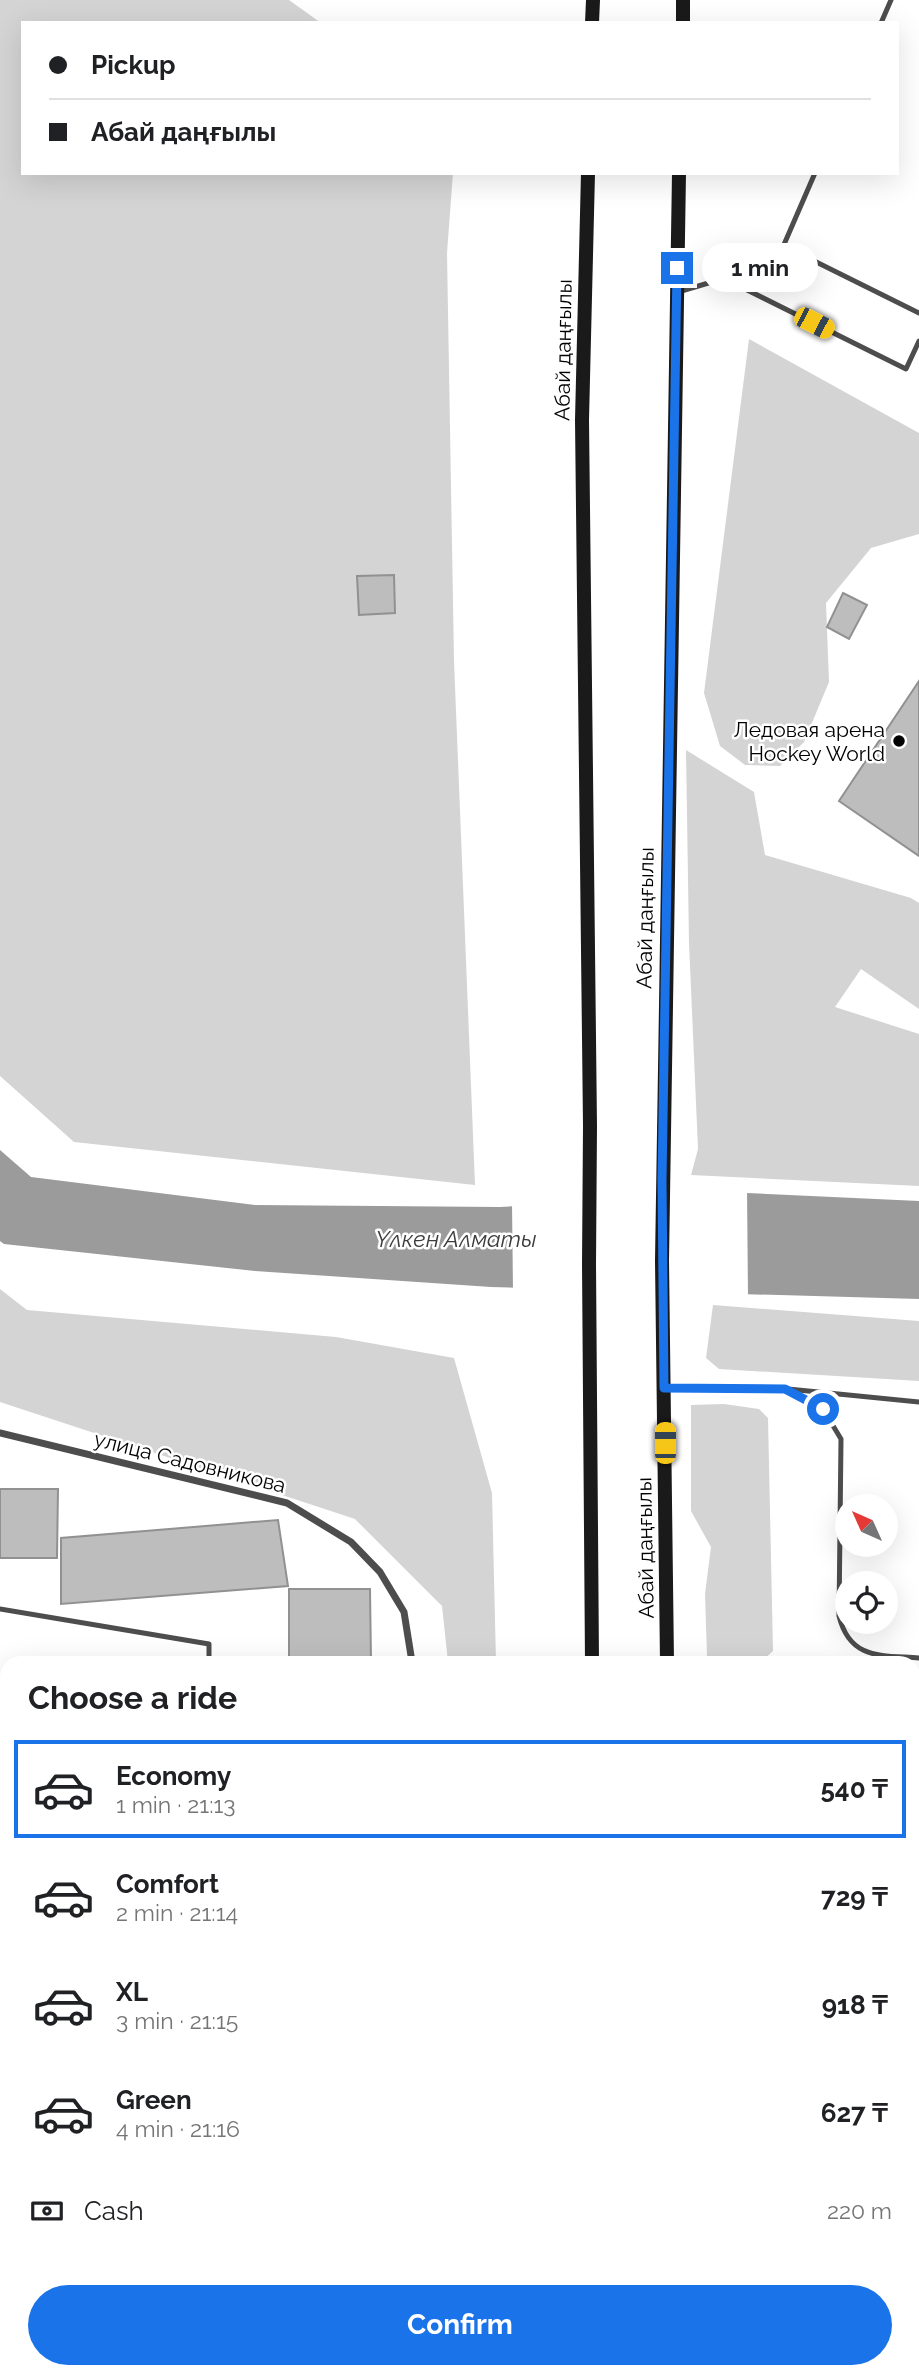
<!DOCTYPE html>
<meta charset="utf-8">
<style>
:root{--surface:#fff;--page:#f6f6f6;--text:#202124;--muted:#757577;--line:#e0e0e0;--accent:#1a73e8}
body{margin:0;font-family:Raleway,sans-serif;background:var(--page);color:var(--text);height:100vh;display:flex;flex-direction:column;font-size:26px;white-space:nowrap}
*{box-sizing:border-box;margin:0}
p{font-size:23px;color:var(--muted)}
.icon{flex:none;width:38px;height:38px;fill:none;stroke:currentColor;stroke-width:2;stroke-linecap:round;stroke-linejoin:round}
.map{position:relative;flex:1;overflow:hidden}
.panel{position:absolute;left:0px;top:1656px;width:920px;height:723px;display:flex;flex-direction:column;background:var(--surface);border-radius:21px 21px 0 0;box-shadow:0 7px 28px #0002}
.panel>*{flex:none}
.guide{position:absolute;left:21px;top:21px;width:878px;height:154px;border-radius:0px;box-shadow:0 7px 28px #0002;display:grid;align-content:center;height:154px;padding:0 28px;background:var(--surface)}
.needle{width:46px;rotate:315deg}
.buttons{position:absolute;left:835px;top:1494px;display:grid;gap:14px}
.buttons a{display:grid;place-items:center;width:63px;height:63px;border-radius:50%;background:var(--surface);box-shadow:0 7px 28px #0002;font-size:35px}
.end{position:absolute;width:32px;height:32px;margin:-16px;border:9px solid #1a73e8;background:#fff;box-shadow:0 0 0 4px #fff}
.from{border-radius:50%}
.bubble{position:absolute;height:49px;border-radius:24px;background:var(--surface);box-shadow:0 7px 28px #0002;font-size:23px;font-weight:700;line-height:49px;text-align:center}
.car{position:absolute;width:21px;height:42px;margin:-21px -10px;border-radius:9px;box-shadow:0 0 5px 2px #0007;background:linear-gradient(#f5c518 24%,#345 0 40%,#f5c518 0 76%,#345 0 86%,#f5c518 0)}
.guide b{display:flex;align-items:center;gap:24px;height:66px;font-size:26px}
.guide b+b{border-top:2px solid var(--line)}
.guide i{width:18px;height:18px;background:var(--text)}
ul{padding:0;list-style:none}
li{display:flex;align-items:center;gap:21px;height:98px;margin:0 14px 10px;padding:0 14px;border:4px solid transparent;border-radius:0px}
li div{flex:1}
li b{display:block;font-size:26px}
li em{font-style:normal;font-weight:700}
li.active{border-color:var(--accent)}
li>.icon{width:63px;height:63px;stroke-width:1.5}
h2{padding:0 28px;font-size:32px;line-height:84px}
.pay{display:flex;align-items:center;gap:18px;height:77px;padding:0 28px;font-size:26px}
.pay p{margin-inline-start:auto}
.button{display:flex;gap:14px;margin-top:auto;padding:14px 28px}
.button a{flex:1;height:80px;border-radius:42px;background:var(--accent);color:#fff;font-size:28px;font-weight:700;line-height:80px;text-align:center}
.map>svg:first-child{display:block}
</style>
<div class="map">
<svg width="919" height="2377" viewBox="0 0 919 2377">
<rect width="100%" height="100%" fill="#fff"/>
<path fill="#d4d4d4" d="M 0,0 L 289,0 L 321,23 L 23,23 L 23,173 L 453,173 L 447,253 L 454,661 L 475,1185 L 74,1142 L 0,1076 Z
M 749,339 L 919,433 L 919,534 L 871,548 L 826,603 L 829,682 L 804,742 L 780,766 L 745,765 L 720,746 L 704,693 Z
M 686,750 L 754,792 L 765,855 L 911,898 L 919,903 L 919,1009 L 861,969 L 835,1007 L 919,1034 L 919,1186 L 691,1175 L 698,1149 L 689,943 Z
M 0,1289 L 27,1310 L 336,1337 L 454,1358 L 492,1493 L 496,1662 L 448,1662 L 442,1606 L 355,1519 L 0,1402 Z
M 713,1305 L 919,1321 L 919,1381 L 719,1369 L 706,1358 Z
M 724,1404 L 759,1409 L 768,1418 L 773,1651 L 761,1662 L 727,1662 L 707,1656 L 705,1594 L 711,1547 L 691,1511 L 691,1405 Z
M 273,2371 L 396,2371 L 394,2377 L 272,2377 Z"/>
<path fill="#9b9b9b" d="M 0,1150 L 31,1177 L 255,1205 L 500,1207 L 747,1193 L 919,1201 L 919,1299 L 491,1287 L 255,1271 L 4,1244 L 0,1241 Z"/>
<path fill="#fff" d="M 747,1189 L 748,1298 L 513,1291 L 512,1203 Z"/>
<path fill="#bdbdbd" stroke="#919191" stroke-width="2" d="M 394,575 L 395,613 L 359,615 L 357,576 Z
M 843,593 L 867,605 L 849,639 L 827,627 Z
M 919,681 L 919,856 L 839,801 Z
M 0,1489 L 58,1489 L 57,1558 L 0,1558 Z
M 278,1520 L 288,1586 L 61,1604 L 61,1538 Z
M 289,1589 L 370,1589 L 371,1662 L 289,1662 Z
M 914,1701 L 919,1702 L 919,1802 L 914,1802 Z
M 914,1871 L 919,1871 L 919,2148 L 914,2149 Z
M 0,2063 L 7,2063 L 7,2292 L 0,2291 Z"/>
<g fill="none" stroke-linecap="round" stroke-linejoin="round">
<path stroke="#4d4d4d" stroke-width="5" d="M 881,23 L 891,0
M 784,246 L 919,313
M 723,278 L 906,369 L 919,341
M 678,292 L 776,263 L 815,173
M 664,1388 L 784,1389 L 823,1409 L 841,1439 L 839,1616 C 850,1660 881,1655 919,1658
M 788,1389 L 919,1402
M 0,1609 L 209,1644 L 209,1662
M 0,1727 L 7,1727
M 0,2330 L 7,2330
M 804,2377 L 812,2371"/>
<path stroke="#4d4d4d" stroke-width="7" d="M 0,1433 L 287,1503 L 351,1542 L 380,1572 L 404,1612 L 412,1662
M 914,2343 L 919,2338
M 886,2377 L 884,2373 L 886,2371"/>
<path stroke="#1a1a1a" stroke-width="14" d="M 592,23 L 593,0
M 683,23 L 683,0
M 588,173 L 582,420 L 590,1126 L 589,1264 L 592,1662
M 667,1662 L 662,1261 L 679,173
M 596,2371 L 596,2377
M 679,2371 L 680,2377"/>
</g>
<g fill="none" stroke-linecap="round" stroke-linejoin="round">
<path stroke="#1a73e8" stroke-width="9" d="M 677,268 L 662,1180 L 664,1388 L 785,1389 L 823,1409"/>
</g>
<circle fill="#000" stroke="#fff" stroke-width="2.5" cx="899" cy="741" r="7"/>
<g text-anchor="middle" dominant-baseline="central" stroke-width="5" stroke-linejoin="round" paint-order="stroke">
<g font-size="21" fill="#000" stroke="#fff">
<text transform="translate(563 350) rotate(-89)">Абай даңғылы</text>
<text transform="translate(645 918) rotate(-89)">Абай даңғылы</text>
<text transform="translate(190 1462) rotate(14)">улица Садовникова</text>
<text transform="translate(645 1548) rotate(-91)">Абай даңғылы</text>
</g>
<g font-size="21" fill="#000" stroke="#fff" text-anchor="end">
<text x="885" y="729">Ледовая арена<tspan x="885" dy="24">Hockey World</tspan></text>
</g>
<g font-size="23" font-style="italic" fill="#3c3c3c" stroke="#fff">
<text x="456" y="1238">Үлкен Алматы</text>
</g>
</g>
</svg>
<div class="buttons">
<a><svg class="needle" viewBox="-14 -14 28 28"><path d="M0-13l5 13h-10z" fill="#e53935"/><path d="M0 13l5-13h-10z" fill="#757577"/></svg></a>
<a><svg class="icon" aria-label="locate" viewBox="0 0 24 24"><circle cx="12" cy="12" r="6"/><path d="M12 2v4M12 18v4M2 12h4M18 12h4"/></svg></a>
</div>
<i class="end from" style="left:823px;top:1409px"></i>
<i class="end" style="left:677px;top:268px"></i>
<div class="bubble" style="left:702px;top:243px;width:116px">1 min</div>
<i class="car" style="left:814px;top:323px;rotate:117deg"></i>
<i class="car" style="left:665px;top:1443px;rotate:0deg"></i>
<div class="guide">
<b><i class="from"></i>Pickup</b>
<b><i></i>Абай даңғылы</b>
</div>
<section class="panel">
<h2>Choose a ride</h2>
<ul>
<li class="active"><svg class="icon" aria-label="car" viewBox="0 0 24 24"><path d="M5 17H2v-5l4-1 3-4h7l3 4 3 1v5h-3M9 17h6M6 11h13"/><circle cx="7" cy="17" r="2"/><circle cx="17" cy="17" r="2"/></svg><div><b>Economy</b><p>1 min · 21:13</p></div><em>540 ₸</em></li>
<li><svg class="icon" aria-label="car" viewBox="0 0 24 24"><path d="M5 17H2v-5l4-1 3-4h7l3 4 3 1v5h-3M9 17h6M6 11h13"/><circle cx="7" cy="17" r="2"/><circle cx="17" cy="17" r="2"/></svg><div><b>Comfort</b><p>2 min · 21:14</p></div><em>729 ₸</em></li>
<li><svg class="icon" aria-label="car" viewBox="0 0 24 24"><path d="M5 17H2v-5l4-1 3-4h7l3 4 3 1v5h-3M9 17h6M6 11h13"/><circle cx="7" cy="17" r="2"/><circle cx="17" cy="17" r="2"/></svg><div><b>XL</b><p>3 min · 21:15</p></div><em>918 ₸</em></li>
<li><svg class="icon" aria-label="car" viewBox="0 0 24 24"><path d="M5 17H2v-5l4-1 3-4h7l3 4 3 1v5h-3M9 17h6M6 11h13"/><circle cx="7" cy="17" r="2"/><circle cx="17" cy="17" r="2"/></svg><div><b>Green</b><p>4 min · 21:16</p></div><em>627 ₸</em></li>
</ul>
<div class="pay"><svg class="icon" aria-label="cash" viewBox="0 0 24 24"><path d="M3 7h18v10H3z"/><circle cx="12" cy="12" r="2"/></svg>Cash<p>220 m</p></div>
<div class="button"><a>Confirm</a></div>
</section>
</div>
